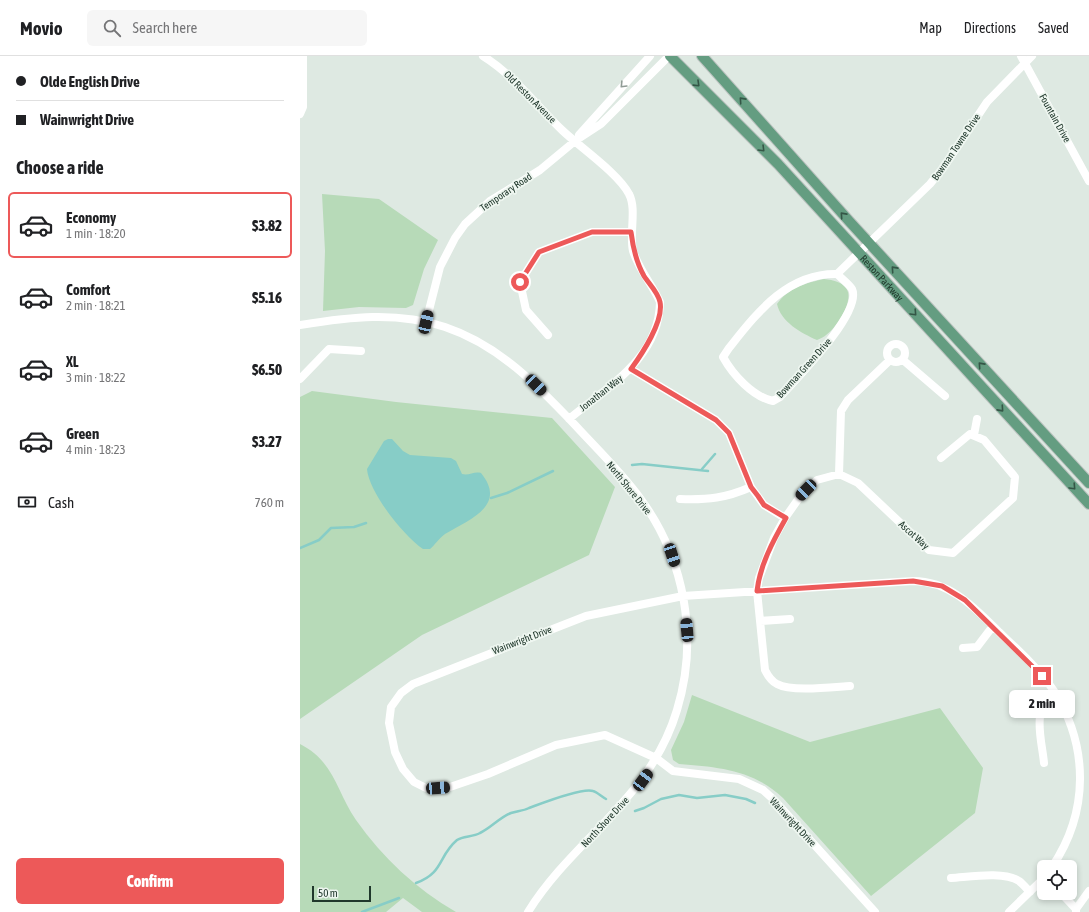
<!DOCTYPE html>
<meta charset="utf-8">
<style>
:root{--surface:#fff;--page:#f6f6f6;--text:#202124;--muted:#757577;--line:#e0e0e0;--accent:#ed5959}
body{margin:0;font-family:"Asap Condensed",sans-serif;background:var(--page);color:var(--text);height:100vh;display:flex;flex-direction:column;font-size:15px;white-space:nowrap}
*{box-sizing:border-box;margin:0}
p{font-size:13px;color:var(--muted)}
.icon{flex:none;width:22px;height:22px;fill:none;stroke:currentColor;stroke-width:2;stroke-linecap:round;stroke-linejoin:round}
.map{position:relative;flex:1;overflow:hidden}
.side{display:flex;flex-direction:column;background:var(--surface);width:300px}
.side>*{flex:none}
.top-card{display:grid;align-content:center;height:88px;padding:0 16px;background:var(--surface)}
.fabs{position:absolute;left:737px;top:804px;display:grid;gap:8px}
.fabs a{display:grid;place-items:center;width:40px;height:40px;border-radius:6px;background:var(--surface);box-shadow:0 2px 6px #0003;font-size:20px}
.scale{position:absolute;left:12px;bottom:10px;width:59px;box-sizing:border-box;padding-left:4px;border:2px solid #20382c;border-top:0;font-size:11px;line-height:14px;white-space:nowrap;color:#20382c;-webkit-text-stroke:3px #eef6f0;paint-order:stroke}
.end{position:absolute;width:18px;height:18px;margin:-9px;border:5px solid #ed5959;background:#fff;box-shadow:0 0 0 2px #fff}
.from{border-radius:50%}
.bubble{position:absolute;height:28px;border-radius:6px;background:var(--surface);box-shadow:0 2px 6px #0003;font-size:13px;font-weight:800;line-height:28px;text-align:center}
.car{position:absolute;width:12px;height:24px;margin:-12px -6px;border-radius:5px;box-shadow:0 0 3px 1px #0007;background:linear-gradient(#222 24%,#8ab4d8 0 40%,#222 0 76%,#8ab4d8 0 86%,#222 0)}
.top-card b{display:flex;align-items:center;gap:14px;height:38px;font-size:15px}
.top-card b+b{border-top:1px solid var(--line)}
.top-card i{width:10px;height:10px;background:var(--text)}
ul{padding:0;list-style:none}
li{display:flex;align-items:center;gap:12px;height:66px;margin:0 8px 6px;padding:0 8px;border:2px solid transparent;border-radius:6px}
li div{flex:1}
li b{display:block;font-size:15px}
li em{font-style:normal;font-weight:800}
li.active{border-color:var(--accent)}
li>.icon{width:36px;height:36px;stroke-width:1.5}
h2{padding:0 16px;font-size:18px;line-height:48px}
.pay{display:flex;align-items:center;gap:10px;height:44px;padding:0 16px;font-size:15px}
.pay p{margin-inline-start:auto}
.cta{display:flex;gap:8px;margin-top:auto;padding:8px 16px}
.cta a{flex:1;height:46px;border-radius:6px;background:var(--accent);color:#fff;font-size:16px;font-weight:800;line-height:46px;text-align:center}
header{display:flex;align-items:center;gap:24px;box-sizing:border-box;height:56px;padding:0 20px;background:var(--surface);border-bottom:1px solid var(--line)}
header strong{font-size:19px}
nav{display:flex;gap:22px;margin-inline-start:auto;font-size:14px}
.search{width:280px;height:36px;background:var(--page);display:flex;align-items:center;gap:10px;box-sizing:border-box;padding:0 14px;border-radius:6px;color:var(--muted);font-size:15px}
main{display:flex;flex:1;min-height:0}
.map>svg:first-child{display:block}
</style>
<header>
<strong>Movio</strong>
<div class="search"><svg class="icon" aria-label="search" viewBox="0 0 24 24"><circle cx="10" cy="10" r="6"/><path d="M15 15l6 6"/></svg>Search here</div>
<nav><a>Map</a><a>Directions</a><a>Saved</a></nav>
</header>
<main>
<section class="side">
<div class="top-card">
<b><i class="from"></i>Olde English Drive</b>
<b><i></i>Wainwright Drive</b>
</div>
<h2>Choose a ride</h2>
<ul>
<li class="active"><svg class="icon" aria-label="car" viewBox="0 0 24 24"><path d="M5 17H2v-5l4-1 3-4h7l3 4 3 1v5h-3M9 17h6M6 11h13"/><circle cx="7" cy="17" r="2"/><circle cx="17" cy="17" r="2"/></svg><div><b>Economy</b><p>1 min · 18:20</p></div><em>$3.82</em></li>
<li><svg class="icon" aria-label="car" viewBox="0 0 24 24"><path d="M5 17H2v-5l4-1 3-4h7l3 4 3 1v5h-3M9 17h6M6 11h13"/><circle cx="7" cy="17" r="2"/><circle cx="17" cy="17" r="2"/></svg><div><b>Comfort</b><p>2 min · 18:21</p></div><em>$5.16</em></li>
<li><svg class="icon" aria-label="car" viewBox="0 0 24 24"><path d="M5 17H2v-5l4-1 3-4h7l3 4 3 1v5h-3M9 17h6M6 11h13"/><circle cx="7" cy="17" r="2"/><circle cx="17" cy="17" r="2"/></svg><div><b>XL</b><p>3 min · 18:22</p></div><em>$6.50</em></li>
<li><svg class="icon" aria-label="car" viewBox="0 0 24 24"><path d="M5 17H2v-5l4-1 3-4h7l3 4 3 1v5h-3M9 17h6M6 11h13"/><circle cx="7" cy="17" r="2"/><circle cx="17" cy="17" r="2"/></svg><div><b>Green</b><p>4 min · 18:23</p></div><em>$3.27</em></li>
</ul>
<div class="pay"><svg class="icon" aria-label="cash" viewBox="0 0 24 24"><path d="M3 7h18v10H3z"/><circle cx="12" cy="12" r="2"/></svg>Cash<p>760 m</p></div>
<div class="cta"><a>Confirm</a></div>
</section>
<div class="map">
<svg width="789" height="856" viewBox="0 0 789 856">
<rect width="100%" height="100%" fill="#dee9e2"/>
<path fill="#b7dab8" d="M 22,138 L 79,143 L 138,184 L 124,213 L 113,249 L 106,252 L 59,251 L 23,255 L 25,195 Z
M 524,223 C 533,224 545,226 548,236 C 552,251 531,281 517,284 C 501,277 481,266 477,248 C 488,232 506,227 524,223 Z
M 12,335 L 96,346 L 252,362 L 315,431 L 289,499 L 122,579 L 0,663 L 0,341 Z
M 392,639 L 510,686 L 640,652 L 683,712 L 675,757 L 571,840 L 483,742 C 454,714 418,711 379,708 L 373,704 L 371,694 L 384,666 Z
M 0,688 C 35,706 36,735 56,764 C 83,802 116,833 156,856 L 122,856 L 103,842 L 86,856 L 0,856 Z"/>
<path fill="#87cdc7" d="M 88,383 L 92,383 L 103,395 L 110,399 L 151,402 L 156,405 L 162,418 C 169,420 174,415 181,417 C 208,450 168,464 145,478 C 138,483 135,489 130,493 L 123,493 C 104,480 69,437 67,413 L 84,385 Z"/>
<g fill="none" stroke-linecap="round" stroke-linejoin="round">
<path stroke="#87cdc7" stroke-width="2.5" d="M 332,409 L 342,408 L 408,415
M 402,413 L 415,398
M 191,442 L 207,437 L 253,415
M 0,492 L 19,484 L 31,472 L 54,471 L 66,467
M 335,755 L 344,752 L 361,743 L 379,739 L 397,742 L 425,739 L 446,743 L 455,747
M 116,827 C 144,817 138,800 157,784 C 163,780 173,781 180,777 C 191,772 200,761 211,757 C 217,755 223,755 229,752 C 240,748 282,731 293,735 C 297,736 302,741 306,743
M 62,856 L 99,842"/>
<g stroke="#bcc3c0" stroke-width="12">
<g id="major">
<path id="s1" d="M 370,0 L 478,108 L 789,448"/>
<path d="M 402,0 L 549,165 L 789,427"/>
</g>
</g>
<path stroke="#fff" stroke-width="8" d="M 183,0 C 215,20 236,49 263,75 C 280,91 319,118 329,138 C 337,153 329,177 333,195 C 339,214 352,228 360,246 C 359,303 307,331 269,363
M 721,0 L 789,125
M 0,58 L 3,51 L 3,0
M 279,79 L 350,0
M 537,218 C 541,222 549,228 552,233 C 563,256 496,323 480,341 L 473,345 C 453,341 433,319 423,301 L 429,292 C 457,257 487,217 537,218 L 630,128 L 643,112 L 687,46 L 732,0
M 126,266 L 140,211 L 155,182 L 165,168 L 190,145 L 240,114 L 275,85 L 301,68 L 369,0
M 0,269 C 50,261 96,255 145,271 C 199,289 237,329 275,369 C 297,393 321,416 340,442 C 385,503 399,582 377,654 C 350,744 274,782 228,856
M 248,279 L 226,254 L 220,226 L 239,196 L 292,176 L 331,176
M587 297a9 9 0 1 1 18 0a9 9 0 1 1-18 0Z
M 603,304 L 645,340
M 331,313 L 416,364 L 429,377 L 451,431 L 464,449 L 485,462
M 0,323 L 29,293 L 61,295
M 674,379 L 677,363
M 539,418 L 541,355 L 548,344 L 590,304
M 380,443 C 408,444 426,442 451,431
M 460,565 L 490,563
M 663,592 L 677,591 L 693,570
M 550,630 C 533,631 491,636 477,628 C 471,625 468,620 465,614 L 457,535 L 459,522 L 474,482 L 485,462 L 499,442 L 517,424 L 539,418 L 558,427 L 629,494 L 653,497 L 713,442 L 715,421 L 684,384 L 670,378 L 641,402
M 744,707 C 742,684 730,650 756,639
M 651,822 C 669,821 704,815 719,825 C 723,828 727,833 730,836
M 761,837 L 776,853 L 776,856
M 776,853 L 789,835
M 575,856 L 473,743 L 463,734 L 439,723 L 373,715 L 356,702 L 305,679 L 256,689 L 188,718 L 150,731 L 126,732 L 114,726 L 103,713 L 95,696 L 89,667 L 91,651 L 101,637 L 113,628 L 286,560 L 383,540 L 613,525 C 650,525 674,551 699,576 C 718,594 739,613 754,635 C 789,691 789,756 752,811
M 709,856 L 744,822"/>
<use href="#major" stroke="#649d81" stroke-width="10"/>
</g>
<defs><path id="oneway-chevron" d="M-2-3.5L2.5 0L-2 3.5" fill="none" stroke-width="1.6" stroke-linecap="round" stroke-linejoin="round"/></defs>
<g stroke="#345646">
<use href="#oneway-chevron" transform="translate(397 28) rotate(44)"/>
<use href="#oneway-chevron" transform="translate(442 44) rotate(-132)"/>
<use href="#oneway-chevron" transform="translate(462 93) rotate(45)"/>
<use href="#oneway-chevron" transform="translate(543 159) rotate(-132)"/>
<use href="#oneway-chevron" transform="translate(594 213) rotate(-132)"/>
<use href="#oneway-chevron" transform="translate(614 257) rotate(47)"/>
<use href="#oneway-chevron" transform="translate(681 309) rotate(-132)"/>
<use href="#oneway-chevron" transform="translate(701 353) rotate(48)"/>
<use href="#oneway-chevron" transform="translate(773 431) rotate(47)"/>
</g>
<use stroke="#909c96" href="#oneway-chevron" transform="translate(323 29) rotate(134)"/>
<g fill="none" stroke-linecap="round" stroke-linejoin="round">
<path stroke="#ed5959" stroke-width="5" d="M 220,226 L 239,196 L 292,176 L 331,176 C 333,192 336,206 344,220 C 349,228 358,236 360,246 C 364,265 342,298 331,313 L 416,364 L 429,377 L 451,431 L 458,440 L 464,449 L 486,462 C 473,485 460,509 457,535 L 613,525 L 642,530 L 665,544 L 742,620"/>
</g>
<g text-anchor="middle" dominant-baseline="central" stroke-width="3.5" stroke-linejoin="round" paint-order="stroke">
<g font-size="10" fill="#20382c" stroke="#eef6f0">
<text transform="translate(230 41) rotate(45)">Old Reston Avenue</text>
<text transform="translate(755 62) rotate(61)">Fountain Drive</text>
<text transform="translate(656 91) rotate(-56)">Bowman Towne Drive</text>
<text transform="translate(206 136) rotate(-34)">Temporary Road</text>
<text stroke="none"><textPath href="#s1" startOffset="307">Reston Parkway</textPath></text>
<text transform="translate(504 312) rotate(-48)">Bowman Green Drive</text>
<text transform="translate(301 337) rotate(-38)">Jonathan Way</text>
<text transform="translate(329 432) rotate(51)">North Shore Drive</text>
<text transform="translate(614 479) rotate(42)">Ascot Way</text>
<text transform="translate(222 584) rotate(-21)">Wainwright Drive</text>
<text transform="translate(305 766) rotate(-47)">North Shore Drive</text>
<text transform="translate(493 766) rotate(47)">Wainwright Drive</text>
</g>
</g>
</svg>
<div class="fabs">
<a><svg class="icon" aria-label="locate" viewBox="0 0 24 24"><circle cx="12" cy="12" r="6"/><path d="M12 2v4M12 18v4M2 12h4M18 12h4"/></svg></a>
</div>
<div class="scale">50 m</div>
<i class="end from" style="left:220px;top:226px"></i>
<i class="end" style="left:742px;top:620px"></i>
<div class="bubble" style="left:709px;top:634px;width:66px">2 min</div>
<i class="car" style="left:126px;top:266px;rotate:13deg"></i>
<i class="car" style="left:236px;top:329px;rotate:135deg"></i>
<i class="car" style="left:506px;top:434px;rotate:224deg"></i>
<i class="car" style="left:372px;top:499px;rotate:162deg"></i>
<i class="car" style="left:387px;top:574px;rotate:355deg"></i>
<i class="car" style="left:343px;top:724px;rotate:37deg"></i>
<i class="car" style="left:138px;top:732px;rotate:86deg"></i>
</div>
</main>
